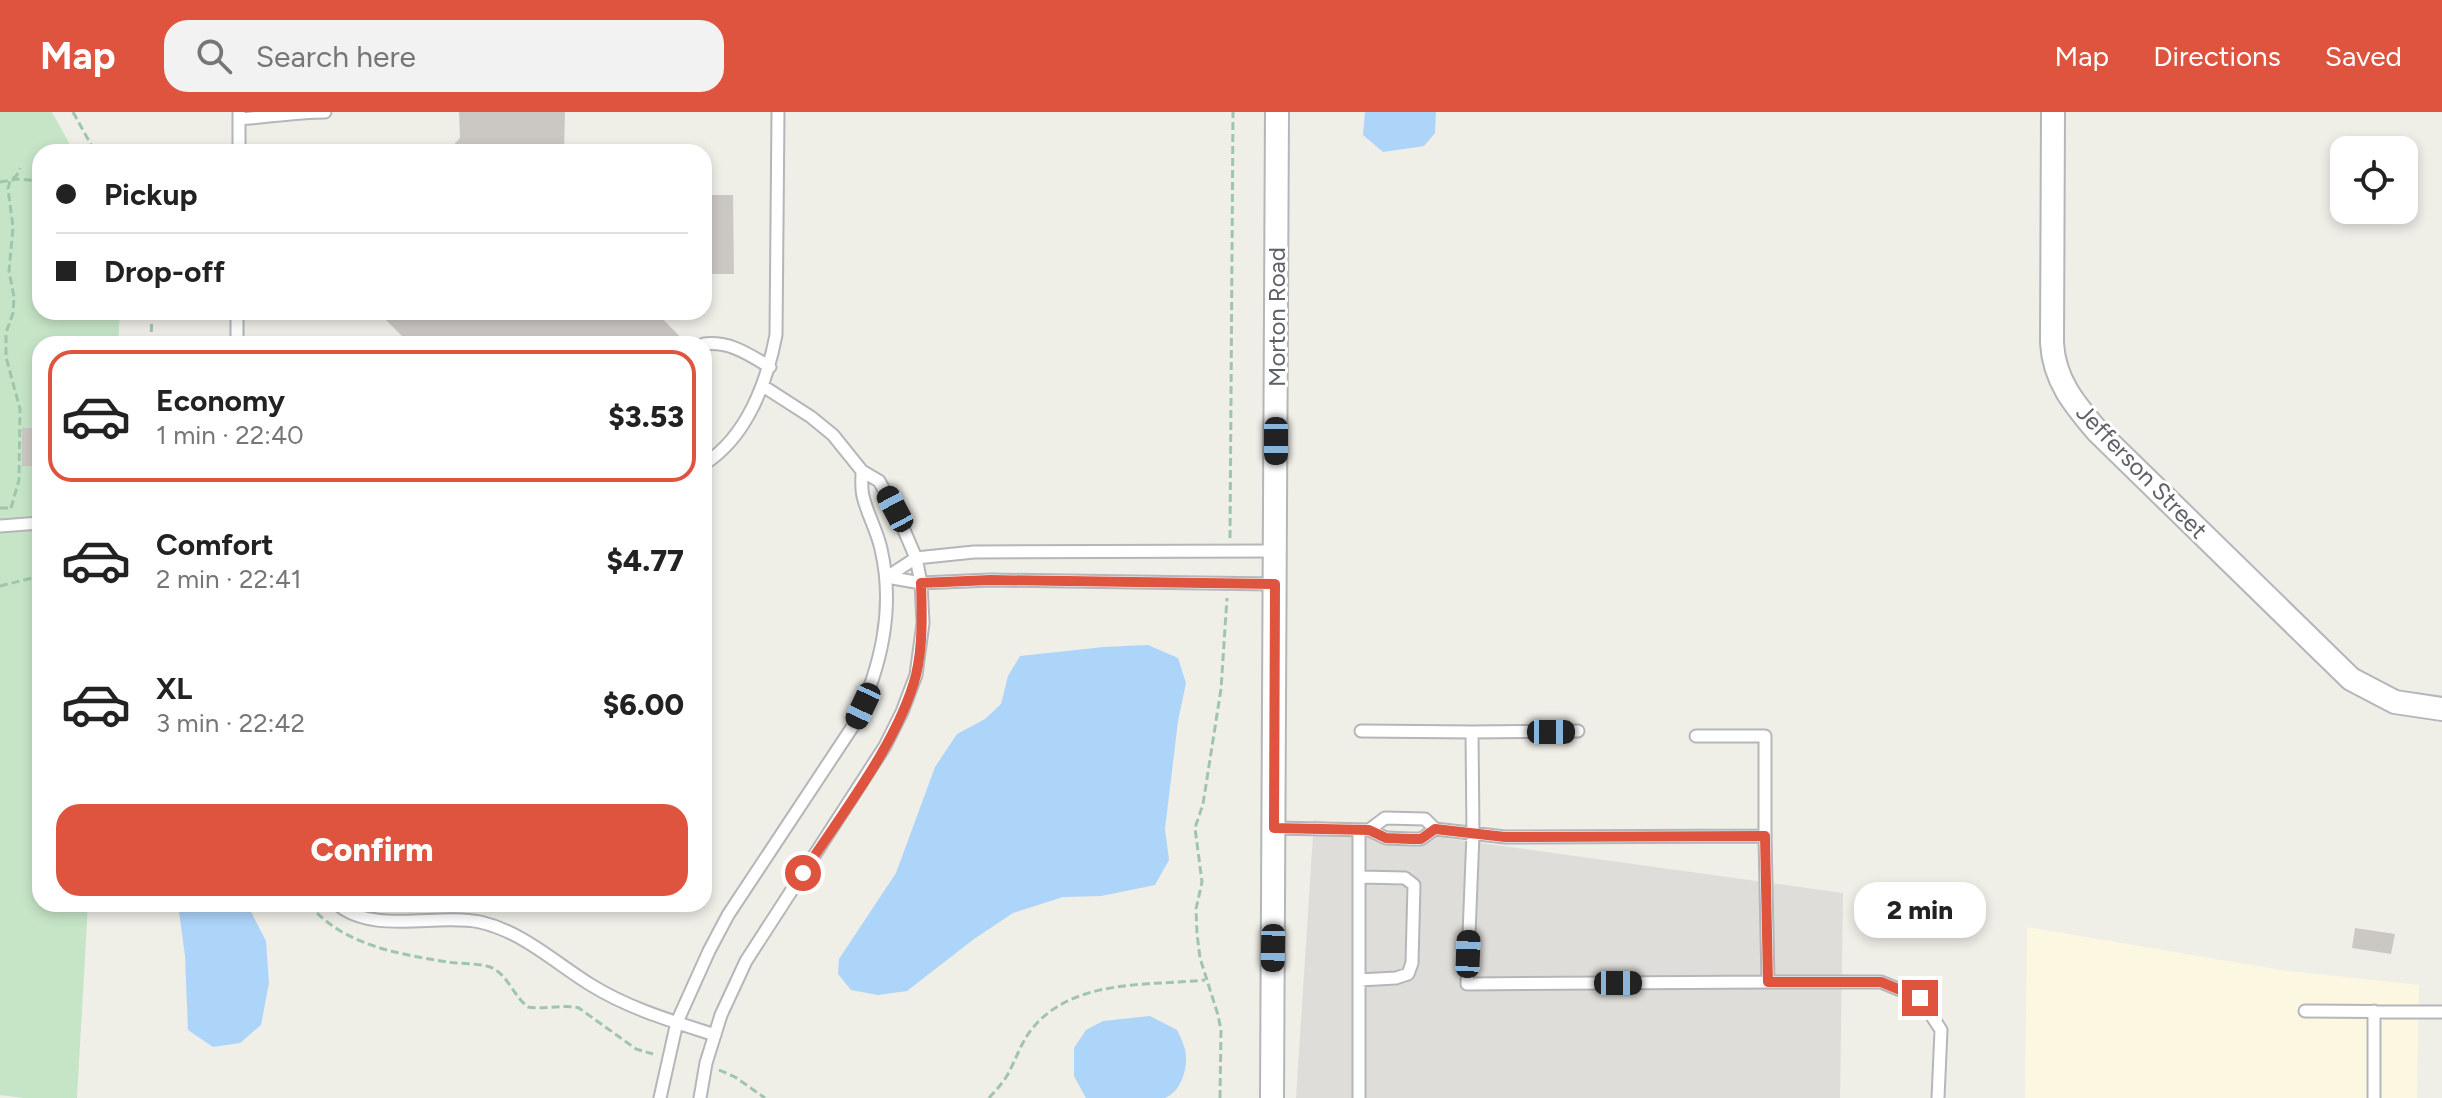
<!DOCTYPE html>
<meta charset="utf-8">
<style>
:root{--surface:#fff;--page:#f2f2f2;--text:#222;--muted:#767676;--line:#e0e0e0;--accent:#de543f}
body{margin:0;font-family:Figtree,sans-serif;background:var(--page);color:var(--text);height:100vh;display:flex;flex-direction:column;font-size:30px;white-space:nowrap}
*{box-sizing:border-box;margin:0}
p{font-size:26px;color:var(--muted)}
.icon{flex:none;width:44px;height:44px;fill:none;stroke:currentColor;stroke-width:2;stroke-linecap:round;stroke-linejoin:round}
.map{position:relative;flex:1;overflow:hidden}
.drawer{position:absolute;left:32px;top:224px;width:680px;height:576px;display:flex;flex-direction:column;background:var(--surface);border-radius:24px;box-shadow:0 4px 12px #0003}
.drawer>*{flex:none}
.guide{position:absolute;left:32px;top:32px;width:680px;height:176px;border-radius:24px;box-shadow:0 4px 12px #0003;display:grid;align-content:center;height:176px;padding:0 24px;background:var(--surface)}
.controls{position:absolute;left:2330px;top:24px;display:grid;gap:16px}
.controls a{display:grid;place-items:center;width:88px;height:88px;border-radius:16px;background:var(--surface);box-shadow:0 4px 12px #0003;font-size:40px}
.end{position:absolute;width:36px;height:36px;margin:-18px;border:10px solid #de543f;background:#fff;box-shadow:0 0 0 4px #fff}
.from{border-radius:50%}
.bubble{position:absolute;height:56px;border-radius:24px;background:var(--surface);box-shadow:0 4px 12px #0003;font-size:26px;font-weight:800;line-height:56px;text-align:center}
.car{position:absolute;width:24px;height:48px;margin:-24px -12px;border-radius:10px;box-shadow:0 0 6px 2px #0007;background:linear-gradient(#222 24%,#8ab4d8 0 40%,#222 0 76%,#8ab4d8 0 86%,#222 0)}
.guide b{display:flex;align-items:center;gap:28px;height:76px;font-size:30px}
.guide b+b{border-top:2px solid var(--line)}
.guide i{width:20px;height:20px;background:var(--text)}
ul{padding:14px 0 0;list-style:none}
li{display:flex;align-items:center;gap:24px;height:132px;margin:0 16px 12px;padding:0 8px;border:4px solid transparent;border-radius:24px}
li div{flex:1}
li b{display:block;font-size:30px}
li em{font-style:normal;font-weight:800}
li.current{border-color:var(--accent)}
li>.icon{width:72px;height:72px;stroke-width:1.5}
.button{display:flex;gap:16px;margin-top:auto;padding:16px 24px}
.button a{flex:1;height:92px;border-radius:24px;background:var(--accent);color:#fff;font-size:32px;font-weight:800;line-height:92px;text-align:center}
header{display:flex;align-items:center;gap:48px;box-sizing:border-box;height:112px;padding:0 40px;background:var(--accent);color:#fff}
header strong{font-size:38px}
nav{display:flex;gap:44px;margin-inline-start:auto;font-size:28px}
.search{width:560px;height:72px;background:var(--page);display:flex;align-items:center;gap:20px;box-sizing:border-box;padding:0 28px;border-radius:24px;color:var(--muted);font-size:30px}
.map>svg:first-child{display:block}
</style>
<header>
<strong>Map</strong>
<div class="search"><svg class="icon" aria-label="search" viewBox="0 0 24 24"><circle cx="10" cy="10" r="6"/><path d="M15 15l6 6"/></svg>Search here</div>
<nav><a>Map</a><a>Directions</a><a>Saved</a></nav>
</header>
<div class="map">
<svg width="2442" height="986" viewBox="0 0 2442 986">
<rect width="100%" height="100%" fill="#efeee7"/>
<path fill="#fcf7e0" d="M 2027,815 L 2281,858 L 2419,873 L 2417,986 L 2025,986 Z"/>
<path fill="#deddd9" d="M 1314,708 L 1843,781 L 1840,986 L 1296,986 Z"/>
<path fill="#c6e5c7" d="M 0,0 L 52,0 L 74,40 L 40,40 L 40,200 L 120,200 L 118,232 L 40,232 L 40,792 L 88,792 L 77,986 L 24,986 L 0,983 Z"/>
<path fill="#add4f9" d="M 1365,0 L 1436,0 L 1435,21 L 1424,34 L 1383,40 L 1363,23 Z
M 1148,533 L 1178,546 L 1186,571 L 1178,609 L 1165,717 L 1169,748 L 1155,773 L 1101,784 L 1063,785 L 1013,801 L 974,827 L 907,879 L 878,883 L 851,878 L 838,862 L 839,847 L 896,761 L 935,655 L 957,622 L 985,607 L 1001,592 L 1008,564 L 1020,544 L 1104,535 Z
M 178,792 L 247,792 L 266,829 L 269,871 L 261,913 L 240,931 L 213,935 L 188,918 L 185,844 Z
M 1150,904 L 1177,918 C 1180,924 1184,932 1185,938 C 1189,955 1181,980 1165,986 L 1086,986 L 1074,964 L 1074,936 L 1086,918 L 1103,909 Z"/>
<path fill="#cbc8c4" d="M 459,0 L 565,0 L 564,40 L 447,40 L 460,26 Z
M 704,83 L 733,83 L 734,162 L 704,162 Z
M 378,200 L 656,200 L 687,232 L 410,232 Z
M 22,316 L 40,316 L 40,354 L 22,354 Z
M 2355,816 L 2395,822 L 2391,842 L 2352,836 Z"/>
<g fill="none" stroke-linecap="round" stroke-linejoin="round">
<g stroke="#b4b6ba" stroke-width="15">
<path id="service" d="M 239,7 C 268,5 296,0 325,0
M 239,40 L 239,1
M 237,232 L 237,200
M 704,232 C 730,229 748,242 770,255
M 704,352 C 747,325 767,270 776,223 L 778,0
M 0,414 L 40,411
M 887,465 L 916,446 L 974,440 L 1275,439
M 887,465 L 921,471 L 990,468 L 1275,472
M 1361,619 L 1472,620 L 1473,722 L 1467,872 L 1768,870 L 1765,724
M 1472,620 L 1578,619
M 1274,716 L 1369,718 L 1386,726 L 1411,727 L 1421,727 L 1435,717
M 1359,718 L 1359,986
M 1369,718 L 1385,706 L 1425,707 L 1435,717 L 1505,725 L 1765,724 L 1765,624 L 1696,624
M 337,792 C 372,823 438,801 480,810 C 523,820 554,850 591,873 C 630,897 672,909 715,923
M 1359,868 L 1396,866 L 1408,862 L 1412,851 L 1414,773 L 1405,766 L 1360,765
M 1768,870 L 1881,870 L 1920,886 L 1941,918 L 1938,986
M 2305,899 L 2442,900
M 2374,899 L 2374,986
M 660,986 L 677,910 L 709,839 L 728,803 L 855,611 C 881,555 895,497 881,437 C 877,418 867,402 863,384 C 861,376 862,367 862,359
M 700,986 L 706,951 L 721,903 L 746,849 L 885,634 L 902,600 L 916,563 L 923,511 L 921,471 L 916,446 L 895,397 L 879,369 L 862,359 L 833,323 L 811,305 L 763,274"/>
</g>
<g stroke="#b4b6ba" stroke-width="26">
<path id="minor" d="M 2053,0 L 2052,231 C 2054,268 2074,292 2098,320 L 2351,567 L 2395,590 L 2442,597
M 1272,986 L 1277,0"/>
</g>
<path stroke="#9fc6ad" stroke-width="3" stroke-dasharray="8 4" stroke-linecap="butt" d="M 73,0 L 95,40
M 0,70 L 17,67 L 40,69
M 151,232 L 152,200
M 0,396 L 12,396
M 11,396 L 19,368 L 20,297 L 6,245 L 6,221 L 13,201 L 14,185 L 9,159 L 13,115 L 8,77 L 10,69 L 17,63 L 20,56
M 1230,426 L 1233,0
M 0,474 L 40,464
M 309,792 C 342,833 398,842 448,850 C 461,852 477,851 490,855 C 507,861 514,885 528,895 C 545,898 562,892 579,896 L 636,937 L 653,942
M 719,958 L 735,965 L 765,986
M 989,986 C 996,978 1003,971 1008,962 C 1016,947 1021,931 1031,918 C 1072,866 1147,874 1205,868
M 1220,986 L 1221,918 L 1218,903 L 1200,846 L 1197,822 L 1196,797 L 1202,770 L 1195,716 L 1203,692 L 1221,577 L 1227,486"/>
<use href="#service" stroke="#fff" stroke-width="11"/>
<use href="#minor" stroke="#fff" stroke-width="22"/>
</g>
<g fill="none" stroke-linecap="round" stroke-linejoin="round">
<path stroke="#de543f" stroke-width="10" d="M 803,761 C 841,703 899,629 916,563 C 923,533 922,502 921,471 L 990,468 L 1275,472 L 1274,716 L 1369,718 L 1386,726 L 1411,727 L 1421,727 L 1435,717 L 1505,725 L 1765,724 L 1768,870 L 1881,870 L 1920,886"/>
</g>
<g text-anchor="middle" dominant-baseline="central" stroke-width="6" stroke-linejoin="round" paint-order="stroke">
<g font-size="24" fill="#5e6166" stroke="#fff">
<text transform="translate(1276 205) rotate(-90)">Morton Road</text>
<text transform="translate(2142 359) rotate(46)">Jefferson Street</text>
</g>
</g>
</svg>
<div class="controls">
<a><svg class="icon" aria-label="locate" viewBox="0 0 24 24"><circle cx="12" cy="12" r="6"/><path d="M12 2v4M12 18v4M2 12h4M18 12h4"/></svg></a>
</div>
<i class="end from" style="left:803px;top:761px"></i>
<i class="end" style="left:1920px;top:886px"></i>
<div class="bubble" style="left:1854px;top:770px;width:132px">2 min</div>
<i class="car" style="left:1276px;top:329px;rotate:180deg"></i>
<i class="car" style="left:895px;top:397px;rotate:332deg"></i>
<i class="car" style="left:863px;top:594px;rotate:205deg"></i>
<i class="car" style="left:1551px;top:620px;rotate:90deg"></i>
<i class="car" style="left:1273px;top:836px;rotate:181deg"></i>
<i class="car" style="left:1468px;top:842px;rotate:2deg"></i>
<i class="car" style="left:1618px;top:871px;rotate:90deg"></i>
<div class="guide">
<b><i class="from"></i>Pickup</b>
<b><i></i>Drop-off</b>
</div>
<section class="drawer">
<ul>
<li class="current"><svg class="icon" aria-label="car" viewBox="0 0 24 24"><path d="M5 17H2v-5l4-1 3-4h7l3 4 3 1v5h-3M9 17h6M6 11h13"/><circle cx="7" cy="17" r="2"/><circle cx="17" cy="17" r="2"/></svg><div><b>Economy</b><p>1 min · 22:40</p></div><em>$3.53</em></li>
<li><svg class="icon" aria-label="car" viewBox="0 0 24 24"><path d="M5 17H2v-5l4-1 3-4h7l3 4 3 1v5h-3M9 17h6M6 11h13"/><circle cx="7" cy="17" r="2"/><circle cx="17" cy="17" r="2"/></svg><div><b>Comfort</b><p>2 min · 22:41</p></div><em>$4.77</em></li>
<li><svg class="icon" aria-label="car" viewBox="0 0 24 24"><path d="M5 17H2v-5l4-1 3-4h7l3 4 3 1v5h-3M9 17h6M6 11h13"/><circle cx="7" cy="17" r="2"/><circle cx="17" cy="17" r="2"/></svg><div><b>XL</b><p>3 min · 22:42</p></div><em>$6.00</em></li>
</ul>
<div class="button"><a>Confirm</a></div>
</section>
</div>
